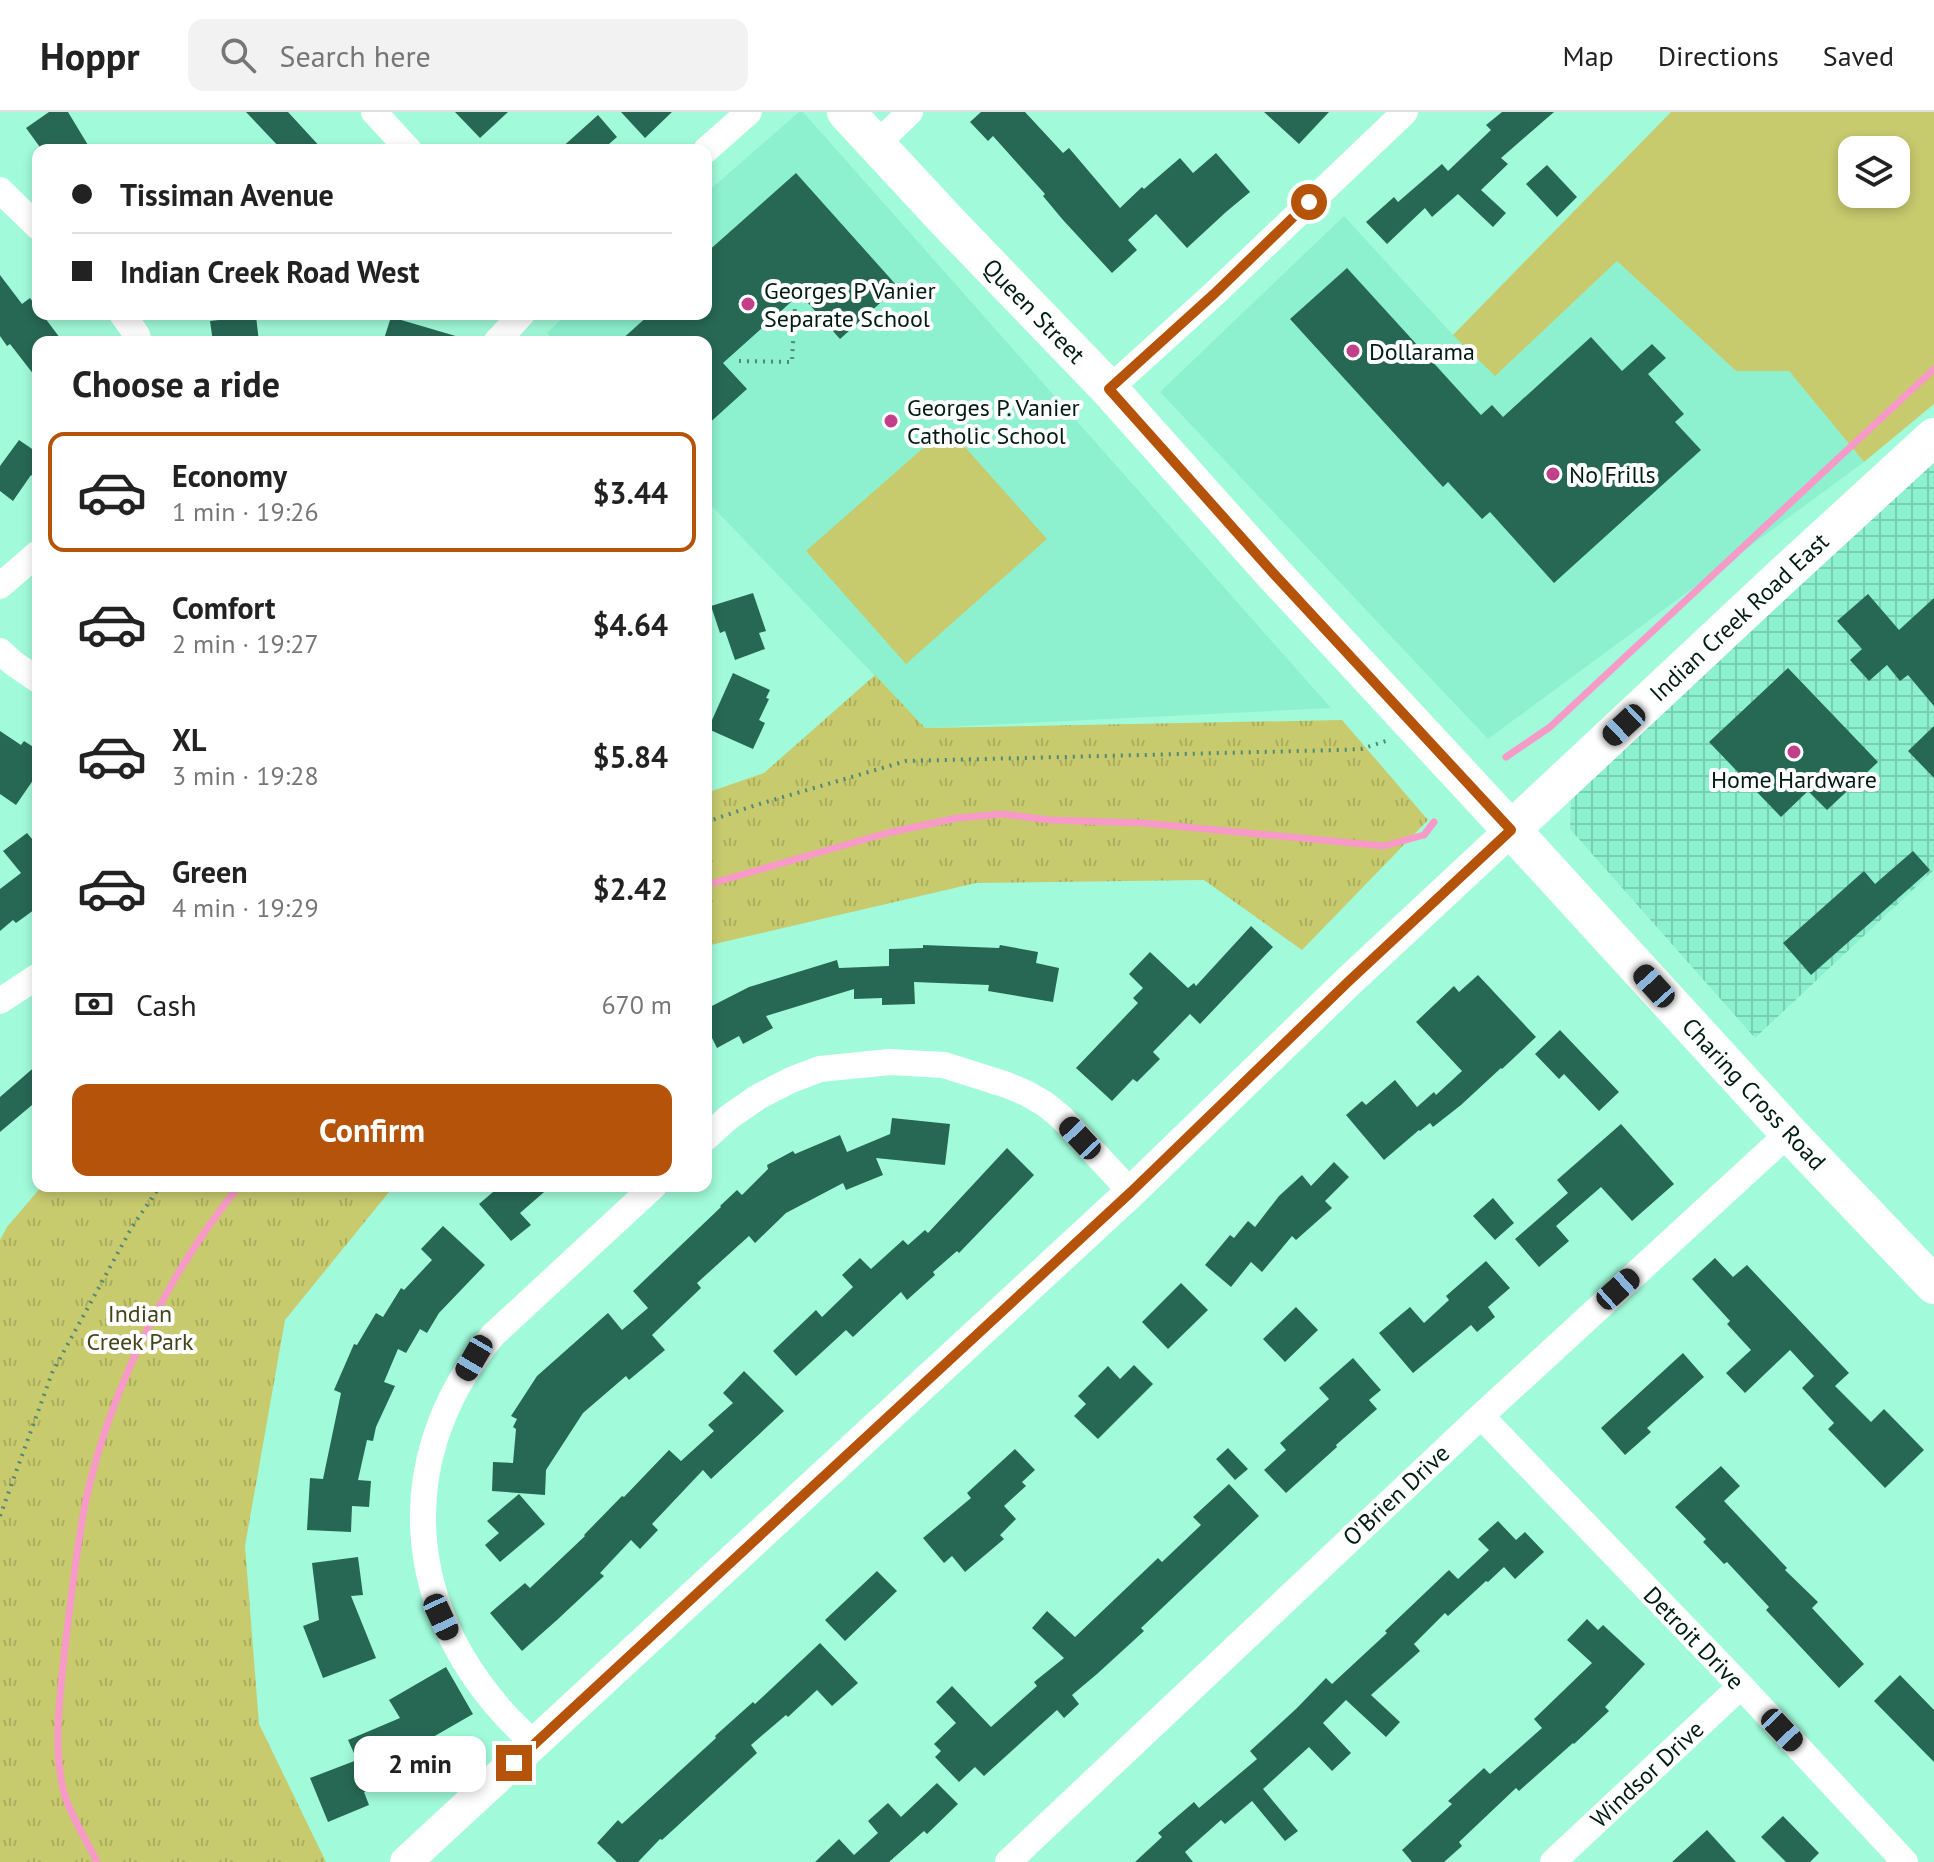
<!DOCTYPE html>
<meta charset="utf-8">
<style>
:root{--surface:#fff;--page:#f2f2f2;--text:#222;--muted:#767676;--line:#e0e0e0;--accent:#b45309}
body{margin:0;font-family:"PT Sans",sans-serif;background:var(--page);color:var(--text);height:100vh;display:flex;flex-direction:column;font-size:30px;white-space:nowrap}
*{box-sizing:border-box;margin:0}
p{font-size:26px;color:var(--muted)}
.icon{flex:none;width:44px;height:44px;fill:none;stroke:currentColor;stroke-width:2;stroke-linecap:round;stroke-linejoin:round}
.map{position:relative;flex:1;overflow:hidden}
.sheet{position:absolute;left:32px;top:224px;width:680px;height:856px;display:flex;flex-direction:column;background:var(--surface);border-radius:16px;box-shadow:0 4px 12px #0003}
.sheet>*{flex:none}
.hud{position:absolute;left:32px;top:32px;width:680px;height:176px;border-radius:16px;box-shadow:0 4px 12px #0003;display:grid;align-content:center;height:176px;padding:0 40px;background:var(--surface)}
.controls{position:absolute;left:1838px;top:24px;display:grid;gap:16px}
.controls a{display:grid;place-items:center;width:72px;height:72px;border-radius:16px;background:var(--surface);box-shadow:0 4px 12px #0003;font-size:40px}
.end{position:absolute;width:36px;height:36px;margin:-18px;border:10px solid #b45309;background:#fff;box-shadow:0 0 0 4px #fff}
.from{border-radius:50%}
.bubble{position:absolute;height:56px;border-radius:16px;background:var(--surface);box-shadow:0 4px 12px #0003;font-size:26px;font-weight:700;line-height:56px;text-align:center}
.car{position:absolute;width:24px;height:48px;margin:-24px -12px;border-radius:10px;box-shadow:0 0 6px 2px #0007;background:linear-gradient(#222 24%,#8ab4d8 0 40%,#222 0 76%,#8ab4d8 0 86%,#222 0)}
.hud b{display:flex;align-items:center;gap:28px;height:76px;font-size:30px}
.hud b+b{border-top:2px solid var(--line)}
.hud i{width:20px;height:20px;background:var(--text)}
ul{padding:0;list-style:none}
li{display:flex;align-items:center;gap:24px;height:120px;margin:0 16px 12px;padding:0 24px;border:4px solid transparent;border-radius:16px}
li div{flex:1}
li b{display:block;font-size:30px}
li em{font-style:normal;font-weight:700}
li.on{border-color:var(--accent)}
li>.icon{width:72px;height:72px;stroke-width:1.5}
h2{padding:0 40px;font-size:36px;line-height:96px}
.pay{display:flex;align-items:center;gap:20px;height:88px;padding:0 40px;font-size:30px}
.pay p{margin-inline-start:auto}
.button{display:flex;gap:16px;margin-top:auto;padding:16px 40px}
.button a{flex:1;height:92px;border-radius:16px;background:var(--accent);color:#fff;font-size:32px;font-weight:700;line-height:92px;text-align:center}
header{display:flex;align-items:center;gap:48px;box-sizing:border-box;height:112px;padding:0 40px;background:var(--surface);border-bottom:2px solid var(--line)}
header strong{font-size:38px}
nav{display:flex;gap:44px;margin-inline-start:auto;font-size:28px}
.search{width:560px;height:72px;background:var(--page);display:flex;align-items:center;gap:20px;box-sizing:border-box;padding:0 28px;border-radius:16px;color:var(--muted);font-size:30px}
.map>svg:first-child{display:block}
</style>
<header>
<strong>Hoppr</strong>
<div class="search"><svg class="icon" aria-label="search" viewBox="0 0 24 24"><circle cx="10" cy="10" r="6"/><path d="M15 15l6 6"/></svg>Search here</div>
<nav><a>Map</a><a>Directions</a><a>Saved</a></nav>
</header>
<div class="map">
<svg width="1934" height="1750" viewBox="0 0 1934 1750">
<defs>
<pattern id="industrial-grid" width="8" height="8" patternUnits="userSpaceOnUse" patternTransform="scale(2)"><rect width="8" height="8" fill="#8df1cf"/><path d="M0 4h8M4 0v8" fill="none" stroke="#78ceb1"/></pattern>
<pattern id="park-tufts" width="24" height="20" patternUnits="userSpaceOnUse" patternTransform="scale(2)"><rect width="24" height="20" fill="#c8ca6e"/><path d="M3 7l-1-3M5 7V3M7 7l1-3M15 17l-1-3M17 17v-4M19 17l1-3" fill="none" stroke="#aaad5e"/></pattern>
</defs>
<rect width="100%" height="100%" fill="#a1fbdb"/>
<path fill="#8df1cf" d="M 799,0 L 803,0 L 1331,596 L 925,616 L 706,388 L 706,230 L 556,230 L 547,221 L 567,202 L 706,202 L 706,81 Z
M 1344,104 L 1453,223 L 1495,263 L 1617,149 L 1736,259 L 1789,259 L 1864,350 L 1488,627 L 1160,280 Z"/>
<path fill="url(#industrial-grid)" d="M 1934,343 L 1934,758 L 1755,926 L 1570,717 L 1571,687 Z"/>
<path fill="#c8ca6e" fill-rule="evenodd" d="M 1671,0 L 1934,0 L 1934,292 L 1864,350 L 1789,259 L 1736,259 L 1617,149 L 1495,264 L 1453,223 ZM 1852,38 L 1896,38 L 1896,82 L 1852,82 Z
M 947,315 L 1047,427 L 906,552 L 806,439 Z"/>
<path fill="url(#park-tufts)" d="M 875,563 L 925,616 L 1342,608 L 1428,708 L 1302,838 L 1204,768 L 976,771 L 706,834 L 706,681 L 764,661 Z
M 42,1074 L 394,1074 L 285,1208 L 245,1434 L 259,1612 L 326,1750 L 0,1750 L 0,1128 L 7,1115 Z"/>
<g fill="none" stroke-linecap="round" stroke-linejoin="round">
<path stroke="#f79ac7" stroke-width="7" d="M 1506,645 L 1550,615 L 1934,257
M 706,773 L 887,721 L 957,706 L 1003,702 L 1050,708 L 1144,711 L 1384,734 L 1424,723 L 1434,710
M 97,1750 C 88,1731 71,1704 65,1684 C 51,1637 61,1575 66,1527 C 72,1479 77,1430 87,1383 C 112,1274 169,1160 239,1074"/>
</g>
<path fill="#276854" d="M 49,0 L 68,0 L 91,38 L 42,38 L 26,16 Z
M 246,0 L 288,0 L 323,38 L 282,38 Z
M 455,0 L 508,0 L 480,26 Z
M 621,0 L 672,0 L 645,26 Z
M 981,0 L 1025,0 L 1063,41 L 1069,36 L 1120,96 L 1142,75 L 1144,77 L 1180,46 L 1193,61 L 1216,41 L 1250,80 L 1226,100 L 1187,136 L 1156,102 L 1128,128 L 1137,138 L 1112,161 L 1063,108 L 1043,84 L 1045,82 L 993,24 L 988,29 L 970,10 Z
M 1264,0 L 1329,0 L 1299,32 Z
M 1502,0 L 1554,0 L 1501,46 L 1508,52 L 1481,78 L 1506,101 L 1493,115 L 1458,82 L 1432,105 L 1425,96 L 1387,132 L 1366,110 L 1394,85 L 1398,90 L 1442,52 L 1448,59 L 1491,18 L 1486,13 Z
M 598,3 L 617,25 L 602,38 L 559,38 Z
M 1547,53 L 1577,85 L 1557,105 L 1526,72 Z
M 796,61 L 898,175 L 840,227 L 800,182 L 723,251 L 747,277 L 706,314 L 706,230 L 619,230 L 650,202 L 706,202 L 706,141 Z
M 1347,156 L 1481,303 L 1492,293 L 1503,305 L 1591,225 L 1622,259 L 1652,232 L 1666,246 L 1648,262 L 1684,302 L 1675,310 L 1701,338 L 1554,471 L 1490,400 L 1482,407 L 1448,370 L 1443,375 L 1290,207 Z
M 0,163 L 22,192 L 30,186 L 38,197 L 38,202 L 42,202 L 63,230 L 38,230 L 38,268 L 10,232 L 7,234 L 0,224 Z
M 256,204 L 259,230 L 213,230 L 210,209 Z
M 391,205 L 459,225 L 459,230 L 383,230 Z
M 19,328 L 38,341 L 38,368 L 31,363 L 13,389 L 0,379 L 0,354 Z
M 753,481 L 766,519 L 759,521 L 765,537 L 735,548 L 725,519 L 720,521 L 711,494 Z
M 1868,482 L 1899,518 L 1934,486 L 1934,594 L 1908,563 L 1900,569 L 1887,553 L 1869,569 L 1850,548 L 1862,537 L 1837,509 Z
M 1788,556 L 1878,650 L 1827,698 L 1808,679 L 1781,705 L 1709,630 Z
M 733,561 L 770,578 L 766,586 L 769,587 L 759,608 L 765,611 L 753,637 L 708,617 Z
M 1934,614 L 1934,666 L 1908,639 Z
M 0,619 L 21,633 L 24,629 L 38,638 L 38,661 L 16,693 L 0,682 Z
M 27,721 L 38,734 L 38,795 L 16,811 L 13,808 L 0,819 L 0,777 L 21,761 L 3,739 Z
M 1913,739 L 1930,758 L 1811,863 L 1783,831 L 1864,759 L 1875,772 Z
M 1251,814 L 1273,835 L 1200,912 L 1190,902 L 1153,940 L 1160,947 L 1137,970 L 1133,967 L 1112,989 L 1076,956 L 1138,891 L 1133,886 L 1143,876 L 1129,862 L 1150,840 L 1188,876 L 1194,871 L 1196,874 Z
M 923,833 L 999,836 L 1000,833 L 1038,840 L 1036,851 L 1059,856 L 1053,890 L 988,879 L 989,873 L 914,870 L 915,892 L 882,893 L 882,886 L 854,887 L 854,877 L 766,904 L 773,916 L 743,932 L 739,924 L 717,936 L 706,914 L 706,897 L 749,875 L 837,848 L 839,856 L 889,854 L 889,837 L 923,836 Z
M 1478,863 L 1536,925 L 1502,957 L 1501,956 L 1461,993 L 1433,1015 L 1430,1011 L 1420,1019 L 1419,1018 L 1384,1048 L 1346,1003 L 1362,989 L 1366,993 L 1395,968 L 1417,995 L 1434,980 L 1436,983 L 1462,959 L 1416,910 L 1454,874 L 1459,880 Z
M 1560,918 L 1619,980 L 1599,999 L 1564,962 L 1559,967 L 1535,942 Z
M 38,952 L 38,988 L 0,1020 L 0,985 Z
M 892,1006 L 950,1012 L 945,1053 L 876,1046 L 883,1063 L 846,1078 L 843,1071 L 786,1101 L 755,1131 L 749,1124 L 697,1171 L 701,1176 L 652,1223 L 665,1238 L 629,1268 L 626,1264 L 583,1301 L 546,1358 L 545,1383 L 492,1379 L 493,1350 L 513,1351 L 516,1317 L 513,1315 L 517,1307 L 511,1304 L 537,1264 L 608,1201 L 622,1218 L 648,1196 L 633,1179 L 721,1095 L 720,1094 L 737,1078 L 742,1083 L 768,1057 L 767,1053 L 793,1039 L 795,1042 L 840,1023 L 847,1040 L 890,1022 Z
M 1621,1012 L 1674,1072 L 1632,1109 L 1601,1075 L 1556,1114 L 1569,1129 L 1539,1155 L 1515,1127 L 1568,1081 L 1557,1068 Z
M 1007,1036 L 1034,1063 L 959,1141 L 957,1139 L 933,1160 L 935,1163 L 907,1188 L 901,1180 L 853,1225 L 846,1218 L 796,1264 L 773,1239 L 816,1198 L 822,1205 L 853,1175 L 842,1163 L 860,1146 L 871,1157 L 903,1128 L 908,1133 L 925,1118 L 928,1121 Z
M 1334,1050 L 1349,1065 L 1325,1089 L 1332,1096 L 1296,1128 L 1292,1124 L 1262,1160 L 1251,1150 L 1231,1175 L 1205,1153 L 1230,1123 L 1234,1126 L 1248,1109 L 1255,1115 L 1279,1084 L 1302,1063 L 1311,1074 Z
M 500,1074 L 551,1074 L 520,1101 L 531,1113 L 511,1129 L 479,1092 Z
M 1493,1086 L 1514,1111 L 1495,1128 L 1473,1104 Z
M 443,1114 L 485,1153 L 439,1201 L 427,1221 L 420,1217 L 406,1241 L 398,1237 L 384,1270 L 395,1274 L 376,1315 L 373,1329 L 367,1328 L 358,1368 L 371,1369 L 369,1395 L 352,1394 L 351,1420 L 307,1418 L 310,1366 L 323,1367 L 341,1281 L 334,1278 L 354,1232 L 357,1233 L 376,1201 L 383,1205 L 401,1176 L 404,1178 L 432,1148 L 421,1137 Z
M 1715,1146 L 1733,1165 L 1747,1153 L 1849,1261 L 1835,1274 L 1871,1310 L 1884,1297 L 1924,1338 L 1885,1376 L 1828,1317 L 1834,1311 L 1802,1276 L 1814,1264 L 1790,1238 L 1745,1281 L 1726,1261 L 1751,1238 L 1727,1212 L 1730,1209 L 1692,1167 Z
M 1486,1149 L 1510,1176 L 1488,1195 L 1495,1205 L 1477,1220 L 1471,1213 L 1413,1261 L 1379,1221 L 1410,1195 L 1424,1211 L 1449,1188 L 1446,1184 Z
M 1181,1171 L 1208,1198 L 1168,1237 L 1142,1210 Z
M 1296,1195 L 1318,1218 L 1285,1250 L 1263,1227 Z
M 1683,1241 L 1704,1265 L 1647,1316 L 1651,1320 L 1625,1343 L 1601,1316 Z
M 1353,1246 L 1381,1278 L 1369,1288 L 1377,1297 L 1336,1333 L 1337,1335 L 1286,1381 L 1264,1358 L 1286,1338 L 1280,1331 L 1329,1287 L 1319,1276 Z
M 1134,1253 L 1153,1272 L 1098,1327 L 1074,1304 L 1086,1292 L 1078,1284 L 1108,1254 L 1120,1267 Z
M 744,1259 L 784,1299 L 711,1367 L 703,1358 L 652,1412 L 658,1418 L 640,1437 L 631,1428 L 600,1461 L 604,1464 L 557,1508 L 522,1539 L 490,1501 L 525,1471 L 530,1476 L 585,1424 L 584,1423 L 622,1384 L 624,1385 L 669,1338 L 681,1349 L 714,1319 L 708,1313 L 733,1291 L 723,1281 Z
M 1228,1336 L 1248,1357 L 1235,1368 L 1216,1347 Z
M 1015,1337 L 1035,1358 L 1022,1370 L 1026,1374 L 1004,1394 L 1016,1407 L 1000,1423 L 1004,1427 L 965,1460 L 952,1444 L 944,1451 L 923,1426 L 971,1386 L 967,1381 Z
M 1721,1354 L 1740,1374 L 1724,1389 L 1787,1456 L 1785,1458 L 1818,1490 L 1812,1496 L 1864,1552 L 1839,1576 L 1766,1498 L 1769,1495 L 1727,1450 L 1724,1452 L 1703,1430 L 1706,1427 L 1675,1395 Z
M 1229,1372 L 1259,1404 L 1141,1516 L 1144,1519 L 1097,1562 L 1072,1583 L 1079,1592 L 1064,1606 L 1057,1598 L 984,1664 L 975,1655 L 959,1670 L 935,1645 L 941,1639 L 934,1632 L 956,1611 L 936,1590 L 952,1574 L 991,1615 L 1037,1574 L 1034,1570 L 1064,1546 L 1032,1516 L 1047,1499 L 1075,1525 L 1158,1446 L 1162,1450 L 1201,1413 L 1193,1405 Z
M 519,1382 L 545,1412 L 500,1450 L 485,1433 L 499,1421 L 487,1409 Z
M 1498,1409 L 1516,1428 L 1525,1420 L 1544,1440 L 1515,1467 L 1504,1455 L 1488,1470 L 1486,1469 L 1448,1504 L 1445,1501 L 1414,1532 L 1420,1539 L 1371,1583 L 1400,1610 L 1386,1625 L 1346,1588 L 1323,1611 L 1351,1641 L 1332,1659 L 1309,1635 L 1263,1677 L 1298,1719 L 1285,1729 L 1252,1689 L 1225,1712 L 1221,1708 L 1185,1740 L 1193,1750 L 1135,1750 L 1162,1725 L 1158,1721 L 1194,1690 L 1199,1696 L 1257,1647 L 1250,1639 L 1296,1597 L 1326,1566 L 1332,1572 L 1387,1521 L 1385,1519 L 1449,1458 L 1458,1467 L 1489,1438 L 1478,1427 Z
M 358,1445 L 363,1483 L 351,1484 L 376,1546 L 323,1566 L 303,1514 L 319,1508 L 312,1451 Z
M 877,1459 L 897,1479 L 845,1529 L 825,1508 Z
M 1587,1507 L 1598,1518 L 1603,1513 L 1645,1552 L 1605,1595 L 1609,1599 L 1574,1632 L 1573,1631 L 1519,1679 L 1516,1676 L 1459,1730 L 1462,1734 L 1444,1750 L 1412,1750 L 1402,1738 L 1452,1692 L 1448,1689 L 1484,1656 L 1490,1662 L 1542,1616 L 1534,1607 L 1592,1551 L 1567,1528 Z
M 820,1531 L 858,1571 L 832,1594 L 817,1578 L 788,1605 L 786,1603 L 751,1633 L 757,1641 L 662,1728 L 660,1727 L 638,1750 L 617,1750 L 597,1731 L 618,1708 L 622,1712 L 716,1626 L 715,1624 L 753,1590 L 755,1592 Z
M 446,1555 L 473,1602 L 407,1640 L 409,1646 L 393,1652 L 398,1665 L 364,1680 L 369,1693 L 328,1710 L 310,1666 L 357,1648 L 348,1628 L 400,1606 L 389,1588 Z
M 1900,1563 L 1934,1598 L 1934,1650 L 1874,1589 Z
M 937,1671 L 958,1692 L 927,1722 L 924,1719 L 889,1750 L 815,1750 L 839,1727 L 854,1743 L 878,1721 L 868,1709 L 888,1691 L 901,1705 Z
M 1783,1704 L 1819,1741 L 1810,1750 L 1786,1750 L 1761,1725 Z
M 1707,1718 L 1736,1750 L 1672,1750 Z"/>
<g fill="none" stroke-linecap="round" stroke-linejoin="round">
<path stroke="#508a76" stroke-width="4" stroke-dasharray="2 6" stroke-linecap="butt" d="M 739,249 L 792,250 L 795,195
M 706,710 L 756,693 L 906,649 L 1339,638 L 1361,637 L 1389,628
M 0,1404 L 52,1261 L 132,1115 L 160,1074"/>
<path stroke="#fff" stroke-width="26" d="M 374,0 L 409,38
M 877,32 L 910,0
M 706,38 L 749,0
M 0,78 L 38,115
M 122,202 L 137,223 L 139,230
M 496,230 L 522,202
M 1109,277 L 1214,182 L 1405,0
M 0,474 L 38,441
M 0,539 L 13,551 L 38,568
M 0,889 L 38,864
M 706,1026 L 729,1005 L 758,985 L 791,968 L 820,957 L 890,950 L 944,953 L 1007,973 L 1026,981 L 1045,992 L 1061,1005 L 1131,1080
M 1481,1304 L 1741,1574 L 1905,1750
M 535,1632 C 408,1521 382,1356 493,1223 L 654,1074
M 1008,1750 L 1481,1304 L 1789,1021
M 1553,1750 L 1741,1574"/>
<path stroke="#fff" stroke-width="32" d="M 406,1750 L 1131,1080 L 1349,869 L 1511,718"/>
<path stroke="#fff" stroke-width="38" d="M 846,0 L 948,110 L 1109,277 L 1274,462 L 1530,738 L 1789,1021 L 1934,1173
M 1511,718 L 1790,457 L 1934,325"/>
</g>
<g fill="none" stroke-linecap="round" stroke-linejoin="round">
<path stroke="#b45309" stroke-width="10" d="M 514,1651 L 1131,1080 L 1349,869 L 1511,718 L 1274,462 L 1109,277 L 1214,182 L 1309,90"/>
</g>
<g fill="#c24089" stroke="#fff" stroke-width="3">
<circle cx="748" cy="192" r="8"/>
<circle cx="1353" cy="239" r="8"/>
<circle cx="891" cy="309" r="8"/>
<circle cx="1553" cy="362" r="8"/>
<circle cx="1794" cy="640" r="8"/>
</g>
<g text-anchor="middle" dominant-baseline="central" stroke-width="8" stroke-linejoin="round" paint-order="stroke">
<g font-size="24" fill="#011c14" stroke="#fff" text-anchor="start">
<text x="764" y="178">Georges P Vanier<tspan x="764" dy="28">Separate School</tspan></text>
<text x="1369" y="239">Dollarama</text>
<text x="907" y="295">Georges P. Vanier<tspan x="907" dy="28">Catholic School</tspan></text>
<text x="1569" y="362">No Frills</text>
<text x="1794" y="667" text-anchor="middle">Home Hardware</text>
</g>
<g font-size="24" fill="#011c14" stroke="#fff">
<text transform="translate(1034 199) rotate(46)">Queen Street</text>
<text transform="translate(1739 505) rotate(-43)">Indian Creek Road East</text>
<text transform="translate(1754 982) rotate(47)">Charing Cross Road</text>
<text transform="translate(1396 1383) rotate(-43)">O'Brien Drive</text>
<text transform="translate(1694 1526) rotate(46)">Detroit Drive</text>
<text transform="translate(1647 1662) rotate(-43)">Windsor Drive</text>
</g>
<g font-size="24" fill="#44441a" stroke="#fff">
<text x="140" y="1201">Indian<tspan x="140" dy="28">Creek Park</tspan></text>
</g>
</g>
</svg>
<div class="controls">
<a><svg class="icon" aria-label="layers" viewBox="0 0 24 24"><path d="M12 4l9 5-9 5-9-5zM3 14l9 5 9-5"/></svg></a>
</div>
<i class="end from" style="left:1309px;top:90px"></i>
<i class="end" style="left:514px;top:1651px"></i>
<div class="bubble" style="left:354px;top:1624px;width:132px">2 min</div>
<i class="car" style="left:1624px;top:613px;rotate:227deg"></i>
<i class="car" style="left:1654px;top:874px;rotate:318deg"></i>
<i class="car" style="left:1080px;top:1026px;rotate:317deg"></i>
<i class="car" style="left:1618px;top:1177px;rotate:48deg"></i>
<i class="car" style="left:474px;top:1246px;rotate:210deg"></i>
<i class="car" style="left:441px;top:1505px;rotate:155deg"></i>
<i class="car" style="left:1782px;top:1618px;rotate:137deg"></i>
<div class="hud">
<b><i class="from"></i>Tissiman Avenue</b>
<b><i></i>Indian Creek Road West</b>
</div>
<section class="sheet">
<h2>Choose a ride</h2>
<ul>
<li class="on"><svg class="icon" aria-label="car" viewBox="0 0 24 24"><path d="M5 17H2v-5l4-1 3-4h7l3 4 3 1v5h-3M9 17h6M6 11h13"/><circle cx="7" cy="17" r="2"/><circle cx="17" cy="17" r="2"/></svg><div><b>Economy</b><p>1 min · 19:26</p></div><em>$3.44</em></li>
<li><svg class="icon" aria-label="car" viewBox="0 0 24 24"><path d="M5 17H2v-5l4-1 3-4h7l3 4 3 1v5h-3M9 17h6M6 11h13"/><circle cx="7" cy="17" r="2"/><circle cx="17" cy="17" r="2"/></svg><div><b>Comfort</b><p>2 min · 19:27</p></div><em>$4.64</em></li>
<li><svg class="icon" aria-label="car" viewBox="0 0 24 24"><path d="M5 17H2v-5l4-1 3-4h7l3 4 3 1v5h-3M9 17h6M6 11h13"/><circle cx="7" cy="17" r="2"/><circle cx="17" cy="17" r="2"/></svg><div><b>XL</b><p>3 min · 19:28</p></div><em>$5.84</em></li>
<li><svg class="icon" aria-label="car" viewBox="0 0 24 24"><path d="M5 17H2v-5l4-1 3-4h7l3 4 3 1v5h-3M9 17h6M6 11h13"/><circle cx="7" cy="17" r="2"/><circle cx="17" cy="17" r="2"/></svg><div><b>Green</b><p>4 min · 19:29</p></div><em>$2.42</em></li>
</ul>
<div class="pay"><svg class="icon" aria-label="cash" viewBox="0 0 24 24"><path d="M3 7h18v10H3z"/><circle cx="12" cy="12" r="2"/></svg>Cash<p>670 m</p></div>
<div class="button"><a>Confirm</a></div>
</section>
</div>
